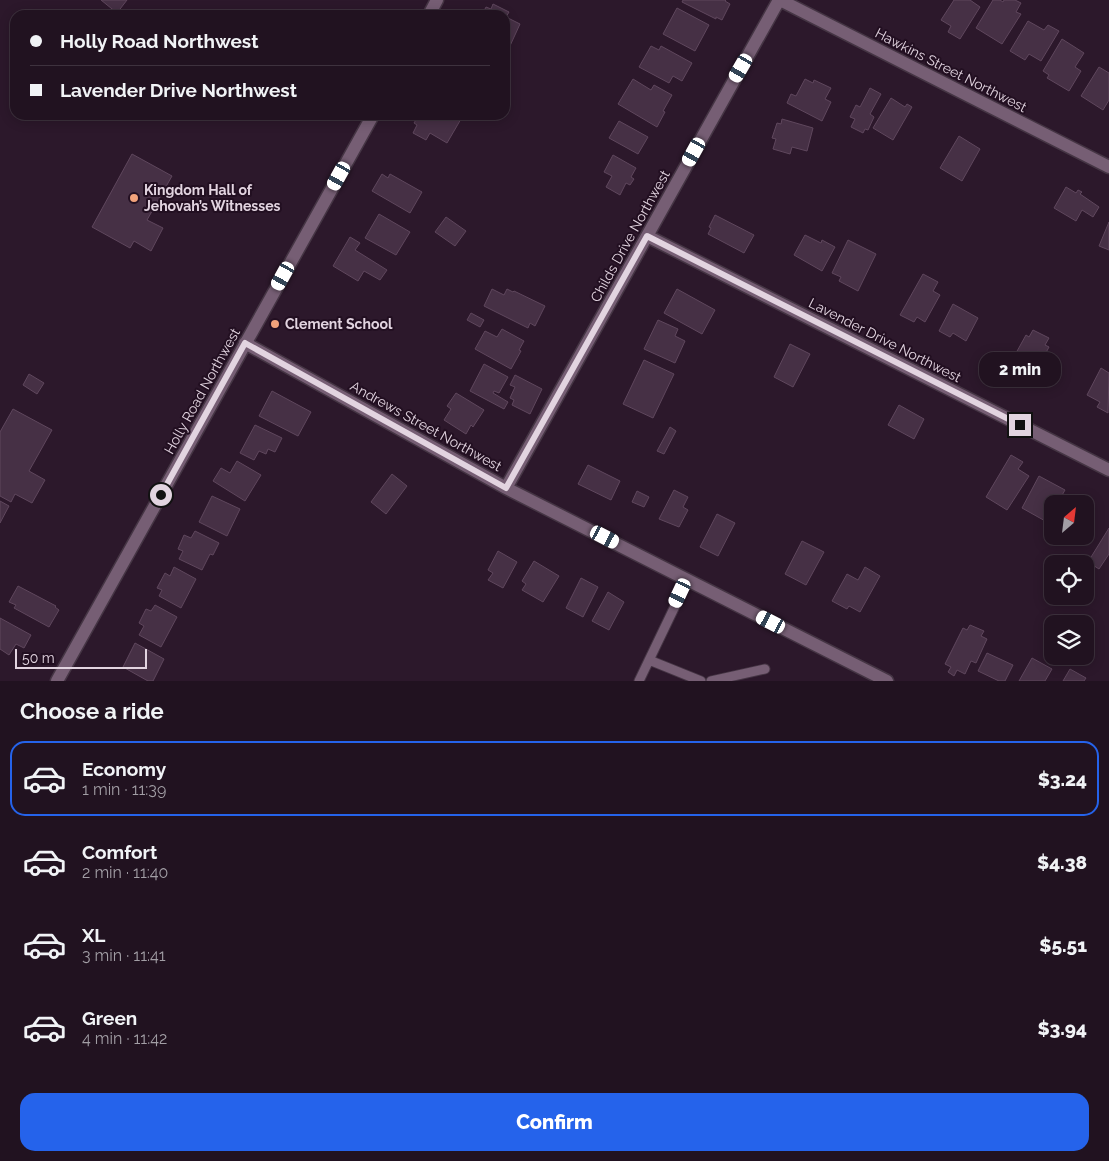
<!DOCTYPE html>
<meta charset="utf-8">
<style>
:root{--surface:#211220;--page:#2d202d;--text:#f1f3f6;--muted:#a29ea5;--line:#3e323e;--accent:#2563eb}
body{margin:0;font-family:Raleway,sans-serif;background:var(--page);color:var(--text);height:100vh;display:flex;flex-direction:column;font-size:19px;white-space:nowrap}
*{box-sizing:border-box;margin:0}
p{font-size:16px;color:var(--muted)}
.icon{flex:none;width:28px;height:28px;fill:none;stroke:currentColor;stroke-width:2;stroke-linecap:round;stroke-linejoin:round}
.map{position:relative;height:681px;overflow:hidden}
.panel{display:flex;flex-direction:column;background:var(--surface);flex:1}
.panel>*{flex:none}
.hud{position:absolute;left:10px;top:10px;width:500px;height:110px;border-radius:15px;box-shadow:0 2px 12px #0003,0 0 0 1px var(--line);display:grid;align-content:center;height:110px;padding:0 20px;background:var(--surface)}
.needle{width:32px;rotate:28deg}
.fabs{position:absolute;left:1044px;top:495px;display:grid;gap:10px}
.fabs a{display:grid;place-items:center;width:50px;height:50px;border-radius:10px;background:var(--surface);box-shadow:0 2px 12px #0003,0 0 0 1px var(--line);font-size:25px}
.scale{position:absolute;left:15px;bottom:12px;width:132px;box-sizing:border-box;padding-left:5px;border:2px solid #e2d4e0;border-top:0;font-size:14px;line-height:18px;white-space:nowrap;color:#e2d4e0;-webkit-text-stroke:4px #220f21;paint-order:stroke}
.end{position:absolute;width:22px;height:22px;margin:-11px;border:6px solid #e2d4e0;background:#111;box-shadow:0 0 0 2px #111}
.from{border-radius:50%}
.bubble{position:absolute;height:35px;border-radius:15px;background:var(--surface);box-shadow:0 2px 12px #0003,0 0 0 1px var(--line);font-size:16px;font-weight:800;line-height:35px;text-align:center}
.car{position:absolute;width:15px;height:30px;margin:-15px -8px;border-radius:6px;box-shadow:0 0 4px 1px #0007;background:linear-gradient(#fff 24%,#345 0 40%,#fff 0 76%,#345 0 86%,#fff 0)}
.hud b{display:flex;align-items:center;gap:18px;height:48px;font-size:19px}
.hud b+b{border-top:1px solid var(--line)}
.hud i{width:12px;height:12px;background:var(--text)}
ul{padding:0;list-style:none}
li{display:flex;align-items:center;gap:15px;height:75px;margin:0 10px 8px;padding:0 10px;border:2px solid transparent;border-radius:15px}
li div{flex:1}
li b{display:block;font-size:19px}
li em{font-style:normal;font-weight:800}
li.current{border-color:var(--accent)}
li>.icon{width:45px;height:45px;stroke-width:1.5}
h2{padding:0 20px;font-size:22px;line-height:60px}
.button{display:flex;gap:10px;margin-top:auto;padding:10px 20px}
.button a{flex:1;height:58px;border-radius:15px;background:var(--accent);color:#fff;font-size:20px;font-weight:800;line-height:58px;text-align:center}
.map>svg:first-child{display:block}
</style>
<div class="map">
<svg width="1109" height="681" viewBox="0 0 1109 681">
<rect width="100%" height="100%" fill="#2c182b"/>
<path fill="#463045" stroke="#5f475d" d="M 101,0 L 127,0 L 117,13 Z
M 683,0 L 726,0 L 725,1 L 730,4 L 722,20 L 716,17 L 716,19 L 682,2 Z
M 954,0 L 970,0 L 980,7 L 960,39 L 948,32 L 951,26 L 941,20 Z
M 993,0 L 1000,0 L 1003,2 L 1004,0 L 1015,0 L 1021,3 L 1016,12 L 1021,14 L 1002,44 L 976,28 Z
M 493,4 L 509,12 L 506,17 L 520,24 L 509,48 L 505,47 L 505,15 L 482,15 L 486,7 L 491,9 Z
M 677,8 L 709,25 L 695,51 L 663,34 Z
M 1028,21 L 1044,30 L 1048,25 L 1059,31 L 1041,61 L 1029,54 L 1025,60 L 1010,51 Z
M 1062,39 L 1084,53 L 1075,67 L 1081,71 L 1069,91 L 1047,78 L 1049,75 L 1043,71 Z
M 651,46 L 659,50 L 661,46 L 692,63 L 682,81 L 673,76 L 669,83 L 639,67 Z
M 1099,67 L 1109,73 L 1109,100 L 1103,110 L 1081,96 Z
M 633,79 L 651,90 L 654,85 L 672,95 L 663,111 L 665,112 L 657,127 L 618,104 Z
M 805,79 L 813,83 L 814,80 L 831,88 L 825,99 L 831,102 L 822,121 L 787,103 L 791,94 L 796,96 Z
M 870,88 L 881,94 L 870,114 L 874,117 L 868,130 L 865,129 L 863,133 L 851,127 L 855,119 L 850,117 L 856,105 L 860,107 Z
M 891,98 L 905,107 L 907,104 L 912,107 L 893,140 L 873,128 Z
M 419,115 L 453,115 L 461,119 L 447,143 L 430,133 L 426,140 L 413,133 L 417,125 L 414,123 Z
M 782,119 L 813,128 L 807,151 L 792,147 L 790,154 L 773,149 L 776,139 L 772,138 L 777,123 L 781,124 Z
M 619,121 L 648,137 L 638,154 L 609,138 Z
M 959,136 L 980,149 L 962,181 L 940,168 Z
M 132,154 L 172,176 L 147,220 L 163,228 L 151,251 L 134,241 L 130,248 L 92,227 Z
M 613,155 L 636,168 L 631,177 L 634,179 L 630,185 L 626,183 L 620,195 L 606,187 L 612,176 L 604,172 Z
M 382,174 L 388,178 L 390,174 L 422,192 L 410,213 L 372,191 Z
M 1066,187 L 1076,193 L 1078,190 L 1082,192 L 1080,194 L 1099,207 L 1093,217 L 1082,210 L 1076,221 L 1054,208 Z
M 379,214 L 410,232 L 396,255 L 365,238 Z
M 715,215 L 754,235 L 744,253 L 708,234 L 711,228 L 709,227 Z
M 446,217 L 466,231 L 455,246 L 435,232 Z
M 1109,222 L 1109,250 L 1099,246 Z
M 805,235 L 821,243 L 822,240 L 835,247 L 822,271 L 794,255 Z
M 350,237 L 360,243 L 355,250 L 387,270 L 380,280 L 364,271 L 358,281 L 333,266 Z
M 848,240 L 876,254 L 858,291 L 839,281 L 841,277 L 832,273 Z
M 923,274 L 938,282 L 933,291 L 940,295 L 925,322 L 917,317 L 914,322 L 900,315 Z
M 492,289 L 504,295 L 507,289 L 513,292 L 514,291 L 545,306 L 535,326 L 530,323 L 528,328 L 484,306 Z
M 677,289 L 715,310 L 702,334 L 664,313 Z
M 953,304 L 978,318 L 966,341 L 953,333 L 950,337 L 939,331 Z
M 471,313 L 484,320 L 480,327 L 467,320 Z
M 658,320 L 678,329 L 675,336 L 685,341 L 675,363 L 644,349 Z
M 502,329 L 524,341 L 519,350 L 521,351 L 511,369 L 475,349 L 485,331 L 497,337 Z
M 1033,330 L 1049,338 L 1045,345 L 1049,347 L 1035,373 L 1028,370 L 1027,372 L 1022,370 L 1020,373 L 1013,370 L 1016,365 L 1011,362 L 1026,335 L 1029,337 Z
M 790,344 L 810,354 L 793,387 L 774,377 Z
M 644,360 L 674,374 L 653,418 L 623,404 Z
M 484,364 L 508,377 L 499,393 L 494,391 L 493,393 L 508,402 L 504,409 L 470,391 Z
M 1101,368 L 1109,373 L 1108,413 L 1097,407 L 1100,402 L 1087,395 Z
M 29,374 L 44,383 L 37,394 L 23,385 Z
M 515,375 L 542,389 L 530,414 L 512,405 L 514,400 L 510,398 L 515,387 L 510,385 Z
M 272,391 L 311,412 L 298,436 L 259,416 Z
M 456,393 L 484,410 L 473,427 L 471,425 L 466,434 L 444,420 L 451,409 L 447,406 Z
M 899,405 L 924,419 L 914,439 L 888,425 Z
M 13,409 L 52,430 L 29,471 L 45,480 L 32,503 L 15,494 L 11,502 L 0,496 L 0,432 Z
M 255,425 L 282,438 L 275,452 L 268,449 L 266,454 L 259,451 L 254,460 L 240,453 Z
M 670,427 L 676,431 L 664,454 L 657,451 Z
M 1011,455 L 1023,462 L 1018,469 L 1029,476 L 1007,510 L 986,497 Z
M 237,461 L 261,475 L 245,501 L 213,481 L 221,468 L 230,473 Z
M 588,465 L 620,481 L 611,500 L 578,484 Z
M 392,474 L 407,486 L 386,514 L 371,502 Z
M 1039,476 L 1065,490 L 1057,504 L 1052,504 L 1052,513 L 1047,522 L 1022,508 Z
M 674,490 L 688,497 L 683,507 L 688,510 L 679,527 L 659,519 Z
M 637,491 L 649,497 L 644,507 L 632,502 Z
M 212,496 L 240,509 L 227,536 L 199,522 Z
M 0,501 L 9,506 L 0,523 Z
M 717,514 L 735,523 L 718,556 L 700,547 Z
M 1109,528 L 1109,554 L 1099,569 L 1088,562 Z
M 195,531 L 219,543 L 213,555 L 210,554 L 202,570 L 179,559 L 183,551 L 178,549 L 184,535 L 191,538 Z
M 802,541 L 824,552 L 806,585 L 785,574 Z
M 498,551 L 517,562 L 503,588 L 488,580 L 493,573 L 488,570 Z
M 534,561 L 559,576 L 543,602 L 522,590 L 526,584 L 522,581 Z
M 174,567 L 196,579 L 181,608 L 159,596 L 162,590 L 157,588 L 165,573 L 170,576 Z
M 865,567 L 880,576 L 860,612 L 849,606 L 847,609 L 832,601 L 847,574 L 858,580 Z
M 581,578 L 598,587 L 583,617 L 566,608 Z
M 18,586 L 56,606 L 55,607 L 59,610 L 49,627 L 14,608 L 16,605 L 9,602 Z
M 608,592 L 624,602 L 609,630 L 592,621 Z
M 155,605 L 177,617 L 161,647 L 139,635 L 144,626 L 139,623 L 146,609 L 151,611 Z
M 0,618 L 31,635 L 24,648 L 16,644 L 9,655 L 0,649 Z
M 970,625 L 984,631 L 981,636 L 987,639 L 976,663 L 971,661 L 965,674 L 957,670 L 954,676 L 948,672 L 951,667 L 945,664 L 963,628 L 967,630 Z
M 135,643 L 164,659 L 153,681 L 148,681 L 123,667 Z
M 987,653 L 1013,665 L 1005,681 L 999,681 L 978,671 Z
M 1032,658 L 1052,669 L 1045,681 L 1019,681 Z
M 1070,669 L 1086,678 L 1084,681 L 1063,681 Z"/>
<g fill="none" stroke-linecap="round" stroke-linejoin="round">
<g stroke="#453544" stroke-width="11">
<path id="service" d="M 649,660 L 701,681
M 639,681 L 688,579
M 711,681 L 765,669"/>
</g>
<g stroke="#453544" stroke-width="15">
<path id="minor" d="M 780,0 L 1109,167
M 429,15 L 437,0
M 647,236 L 1109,470
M 245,343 L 506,488 L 887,681
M 506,488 L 779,0
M 57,681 L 373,115"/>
</g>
<use href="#service" stroke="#765e74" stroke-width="9"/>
<use href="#minor" stroke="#765e74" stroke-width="12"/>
</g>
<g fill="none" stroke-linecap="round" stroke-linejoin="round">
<path stroke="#e2d4e0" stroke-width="6" d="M 161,495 L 245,343 L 506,488 L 647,236 L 1020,425"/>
</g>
<g fill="#f1a27b" stroke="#220f21" stroke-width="2">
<circle cx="134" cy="198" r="5"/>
<circle cx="275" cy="324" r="5"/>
</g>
<g text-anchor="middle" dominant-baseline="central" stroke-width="4" stroke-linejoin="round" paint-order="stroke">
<g font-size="14" fill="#e2d4e0" stroke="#220f21">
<text transform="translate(951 70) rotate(27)">Hawkins Street Northwest</text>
<text transform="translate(630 236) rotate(-61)">Childs Drive Northwest</text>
<text transform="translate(885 340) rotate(27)">Lavender Drive Northwest</text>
<text transform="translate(202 391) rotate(-61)">Holly Road Northwest</text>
<text transform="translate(426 426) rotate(29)">Andrews Street Northwest</text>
</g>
<g font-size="14" font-weight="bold" fill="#e2d4e0" stroke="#220f21" text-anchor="start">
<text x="144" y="190">Kingdom Hall of<tspan x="144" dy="16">Jehovah’s Witnesses</tspan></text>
<text x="285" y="324">Clement School</text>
</g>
</g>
</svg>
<div class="fabs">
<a><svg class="needle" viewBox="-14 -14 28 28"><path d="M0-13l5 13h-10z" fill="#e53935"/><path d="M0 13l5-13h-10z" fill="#a29ea5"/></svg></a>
<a><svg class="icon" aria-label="locate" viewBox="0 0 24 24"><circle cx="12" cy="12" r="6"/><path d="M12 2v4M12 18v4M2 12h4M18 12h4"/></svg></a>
<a><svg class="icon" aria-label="layers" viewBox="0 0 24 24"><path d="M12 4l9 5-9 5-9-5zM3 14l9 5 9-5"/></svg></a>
</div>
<div class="scale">50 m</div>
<i class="end from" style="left:161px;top:495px"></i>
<i class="end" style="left:1020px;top:425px"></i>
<div class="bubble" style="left:979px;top:352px;width:82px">2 min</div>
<i class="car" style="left:741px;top:68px;rotate:210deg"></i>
<i class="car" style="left:694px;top:152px;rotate:209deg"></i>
<i class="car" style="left:339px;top:176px;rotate:209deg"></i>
<i class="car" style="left:283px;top:276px;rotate:209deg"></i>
<i class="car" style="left:605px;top:537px;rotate:117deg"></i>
<i class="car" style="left:680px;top:593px;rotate:205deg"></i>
<i class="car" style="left:771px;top:622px;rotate:297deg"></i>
<div class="hud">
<b><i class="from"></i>Holly Road Northwest</b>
<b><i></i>Lavender Drive Northwest</b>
</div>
</div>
<section class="panel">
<h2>Choose a ride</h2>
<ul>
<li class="current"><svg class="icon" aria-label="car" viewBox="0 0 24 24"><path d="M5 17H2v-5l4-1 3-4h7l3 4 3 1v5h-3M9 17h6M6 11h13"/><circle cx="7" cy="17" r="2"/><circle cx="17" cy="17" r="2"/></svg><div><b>Economy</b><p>1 min · 11:39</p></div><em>$3.24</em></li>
<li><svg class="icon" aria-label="car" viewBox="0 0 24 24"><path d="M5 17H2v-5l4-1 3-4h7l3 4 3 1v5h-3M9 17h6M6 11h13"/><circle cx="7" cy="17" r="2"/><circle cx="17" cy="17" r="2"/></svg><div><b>Comfort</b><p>2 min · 11:40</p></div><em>$4.38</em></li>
<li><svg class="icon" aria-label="car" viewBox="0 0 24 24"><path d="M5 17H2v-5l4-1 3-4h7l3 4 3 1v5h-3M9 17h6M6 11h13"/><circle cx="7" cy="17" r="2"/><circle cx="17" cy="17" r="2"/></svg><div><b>XL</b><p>3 min · 11:41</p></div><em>$5.51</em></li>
<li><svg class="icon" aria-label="car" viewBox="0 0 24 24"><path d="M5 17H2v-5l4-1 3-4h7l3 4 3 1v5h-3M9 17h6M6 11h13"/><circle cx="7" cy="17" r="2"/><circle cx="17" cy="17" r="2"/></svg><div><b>Green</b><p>4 min · 11:42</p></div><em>$3.94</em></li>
</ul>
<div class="button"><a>Confirm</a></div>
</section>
